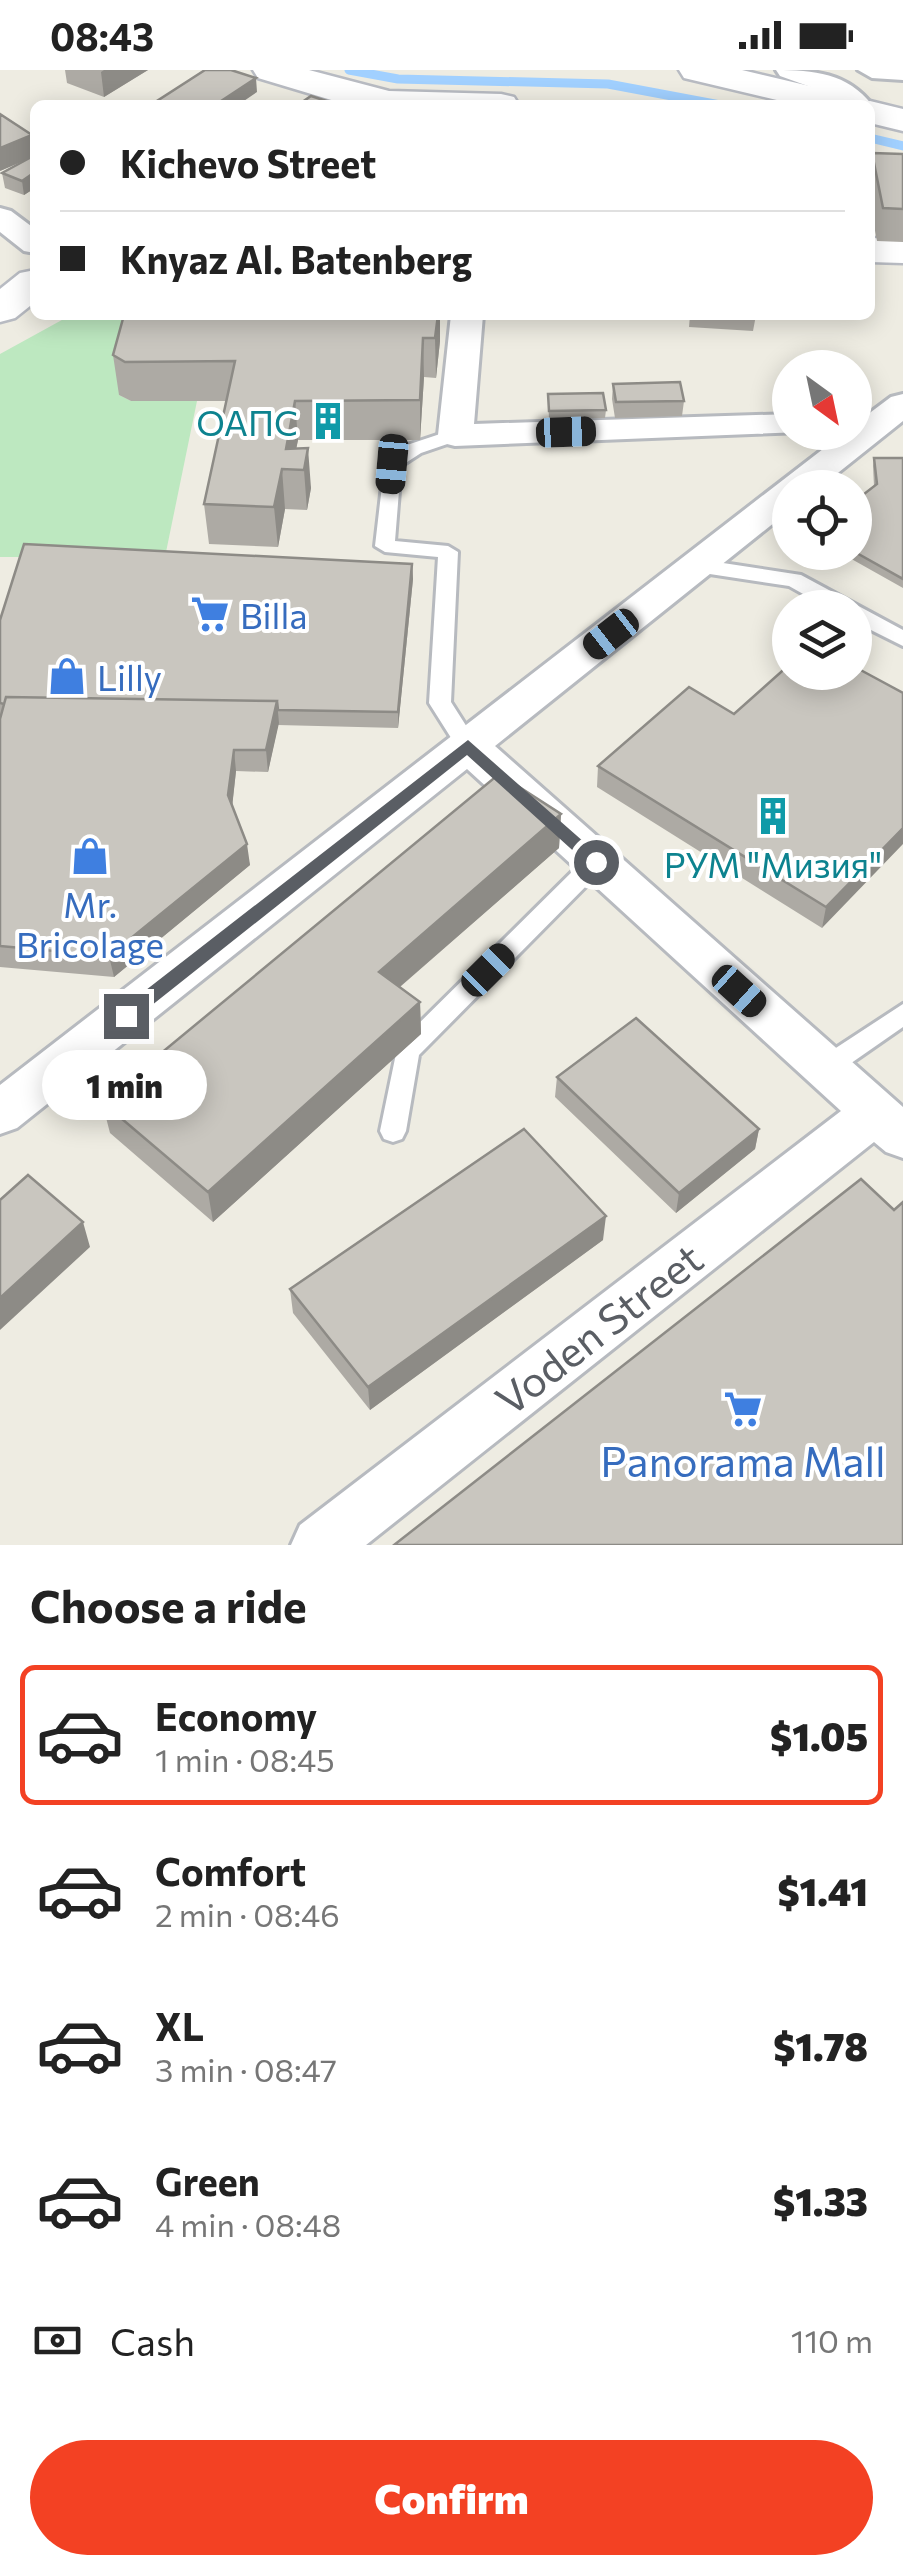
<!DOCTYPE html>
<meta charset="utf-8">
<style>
:root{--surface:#fff;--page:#f6f6f6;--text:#222;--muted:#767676;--line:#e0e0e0;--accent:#f34123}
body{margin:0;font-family:Commissioner,sans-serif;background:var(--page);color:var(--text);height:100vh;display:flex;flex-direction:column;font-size:38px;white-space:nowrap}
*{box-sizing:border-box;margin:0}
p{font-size:32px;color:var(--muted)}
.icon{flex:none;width:55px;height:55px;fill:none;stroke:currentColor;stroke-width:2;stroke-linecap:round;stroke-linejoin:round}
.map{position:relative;height:1475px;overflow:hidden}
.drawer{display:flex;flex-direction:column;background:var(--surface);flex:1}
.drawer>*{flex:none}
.banner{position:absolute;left:30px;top:30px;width:845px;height:220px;border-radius:15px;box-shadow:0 5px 25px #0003;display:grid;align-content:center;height:220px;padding:0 30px;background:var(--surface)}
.needle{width:65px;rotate:147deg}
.fabs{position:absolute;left:772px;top:280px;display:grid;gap:20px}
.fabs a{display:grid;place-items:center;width:100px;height:100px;border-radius:50%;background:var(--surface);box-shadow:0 5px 25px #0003;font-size:50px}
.end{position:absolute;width:45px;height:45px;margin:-22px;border:12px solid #5a5e64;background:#fff;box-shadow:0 0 0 5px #fff}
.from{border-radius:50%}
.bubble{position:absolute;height:70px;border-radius:35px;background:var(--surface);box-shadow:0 5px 25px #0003;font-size:32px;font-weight:800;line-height:70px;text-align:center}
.car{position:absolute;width:30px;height:60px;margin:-30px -15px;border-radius:12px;box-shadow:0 0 8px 2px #0007;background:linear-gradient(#222 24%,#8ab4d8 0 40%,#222 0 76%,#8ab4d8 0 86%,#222 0)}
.banner b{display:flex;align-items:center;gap:35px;height:95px;font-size:38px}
.banner b+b{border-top:2px solid var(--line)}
.banner i{width:25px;height:25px;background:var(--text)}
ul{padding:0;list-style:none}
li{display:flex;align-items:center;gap:30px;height:140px;margin:0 20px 15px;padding:0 10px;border:5px solid transparent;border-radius:15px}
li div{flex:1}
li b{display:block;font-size:38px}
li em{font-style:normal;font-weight:800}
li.on{border-color:var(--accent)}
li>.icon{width:90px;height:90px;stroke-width:1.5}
h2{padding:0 30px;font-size:45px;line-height:120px}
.pay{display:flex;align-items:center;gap:25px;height:110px;padding:0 30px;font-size:38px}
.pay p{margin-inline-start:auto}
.action{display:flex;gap:20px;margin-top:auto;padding:20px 30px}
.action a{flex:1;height:115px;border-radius:60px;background:var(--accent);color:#fff;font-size:40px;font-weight:800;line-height:115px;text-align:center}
.status{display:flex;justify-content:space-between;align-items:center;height:70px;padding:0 50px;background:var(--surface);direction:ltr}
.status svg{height:28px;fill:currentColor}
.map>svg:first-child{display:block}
</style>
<div class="status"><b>08:43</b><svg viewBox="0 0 49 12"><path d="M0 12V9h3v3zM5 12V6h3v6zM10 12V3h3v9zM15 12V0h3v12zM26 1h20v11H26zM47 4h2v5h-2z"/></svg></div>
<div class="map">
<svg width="903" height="1475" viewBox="0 0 903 1475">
<rect width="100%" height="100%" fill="#eeece2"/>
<path fill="#bde8c0" d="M 71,245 L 220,245 L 119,325 L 131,331 L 197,331 L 165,487 L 0,487 L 0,284 Z"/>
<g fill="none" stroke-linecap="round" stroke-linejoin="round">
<path stroke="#a1d0ff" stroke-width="9" d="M 349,0 L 398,9 L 608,14 L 720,35
M 870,68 L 903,76"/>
<g stroke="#b7babf" stroke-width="6">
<path id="lane" d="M 455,359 L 464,365 L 462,369 L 421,383 L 401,396 L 395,471 L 448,476 L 458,482 L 451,632 L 479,676 L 468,684 L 460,682 L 429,633 L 438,487 L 385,482 L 375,476 L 385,390 L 407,375 Z
M 697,489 L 801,505 L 903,560 L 903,576 L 855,552 L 855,538 L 828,538 L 789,516 L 690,501 L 687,496 L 690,491 Z
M 596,783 L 604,786 L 608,792 L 604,798 L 419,985 L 406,1061 L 402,1069 L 393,1072 L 384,1069 L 380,1061 L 398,974 L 588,786 Z
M 903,934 L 903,957 L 834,1005 L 825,1009 L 816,1005 L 812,998 L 816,991 Z"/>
</g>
<g stroke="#b7babf" stroke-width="6">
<path id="street" d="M 776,0 C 813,0 848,3 872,35 L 870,38 L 870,35 L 840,35 L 822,21 L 780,6 Z
M 858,0 L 903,0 L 903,10 L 872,8 Z
M 0,138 L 11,141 L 35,159 L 35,183 L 24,181 L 0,162 Z
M 451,245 L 483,245 L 474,354 L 790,344 L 790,362 L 802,362 L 455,376 L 443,373 L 438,365 Z
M 903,324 L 903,351 L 819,418 L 790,418 L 790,440 L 495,676 L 903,1037 L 903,1088 L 886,1082 L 874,1072 L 366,1475 L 291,1475 L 300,1455 L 841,1041 L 467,699 L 17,1058 L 0,1064 L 0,1015 L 845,362 L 855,362 L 855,354 L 891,327 Z"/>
</g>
<g stroke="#b8bbc2" stroke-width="5">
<path id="secondary" d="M 253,0 L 309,0 L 389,21 L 501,24 L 514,27 L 519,35 L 348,35 L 258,8 Z
M 679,0 L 742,0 L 856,27 L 860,33 L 870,31 L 903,39 L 903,61 L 870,53 L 870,35 L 798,35 L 684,8 Z
M 870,168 L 903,169 L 903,193 L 870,192 Z
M 35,200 L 35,232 L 15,248 L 0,252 L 0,219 L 20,203 Z"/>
</g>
<use href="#lane" fill="#fff" fill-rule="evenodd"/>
<use href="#street" fill="#fff" fill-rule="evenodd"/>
<use href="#secondary" fill="#fff" fill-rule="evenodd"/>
</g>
<path fill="#adaaa4" d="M 65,0 L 148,0 L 104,27 L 67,13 Z
M 32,65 L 35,83 L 35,118 L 24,125 L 5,118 L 2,103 L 23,91 L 0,101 Z
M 872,83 L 903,84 L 903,172 L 877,171 L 870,135 L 870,94 Z
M 440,245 L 440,271 L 436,308 L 424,307 L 420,370 L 298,370 L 296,379 L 311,418 L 307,440 L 285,439 L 278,477 L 209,474 L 204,434 L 226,331 L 131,331 L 119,325 L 113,285 Z
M 690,245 L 756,245 L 753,261 L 689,257 Z
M 613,314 L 684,331 L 682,346 L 615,348 L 612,329 Z
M 548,324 L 606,340 L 605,348 L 549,349 Z
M 874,388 L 903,388 L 903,518 L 839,482 L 855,482 L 874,416 L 873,396 Z
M 412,494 L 413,509 L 398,658 L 278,655 L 268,702 L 236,701 L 232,736 L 250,795 L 114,907 L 0,897 L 0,551 Z
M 903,623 L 822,858 L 597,717 L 598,696 L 734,644 Z
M 561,744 L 559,778 L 400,917 L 420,932 L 421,964 L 213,1152 L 110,1063 L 102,1032 Z
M 557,1007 L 759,1059 L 755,1079 L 676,1143 L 555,1027 Z
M 603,1170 L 370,1340 L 293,1243 L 290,1219 Z"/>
<path fill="#8d8b86" d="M 104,0 L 148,0 L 104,27 L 101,2 Z
M 256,8 L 257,22 L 238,35 L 215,35 Z
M 32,65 L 35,86 L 0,101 L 0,78 Z
M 35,102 L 35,118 L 24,125 L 22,111 Z
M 438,245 L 440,245 L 440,271 L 436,308 L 435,268 Z
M 423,268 L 424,307 L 420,370 L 420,330 Z
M 295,331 L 298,370 L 292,400 L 286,379 Z
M 308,378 L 311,418 L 307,440 L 304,400 Z
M 282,399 L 285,439 L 278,477 L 274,437 Z
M 412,494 L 413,509 L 398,658 L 398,642 Z
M 277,631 L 279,653 L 268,702 L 266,680 Z
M 234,680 L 236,701 L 231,747 L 228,725 Z
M 561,744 L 559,778 L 380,934 L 379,902 Z
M 903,758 L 903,774 L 822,858 L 826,837 Z
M 247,774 L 250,795 L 114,907 L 109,886 Z
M 420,932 L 421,964 L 213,1152 L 208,1122 Z
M 759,1059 L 755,1079 L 676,1143 L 679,1123 Z
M 606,1146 L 603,1170 L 370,1340 L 368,1317 Z
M 83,1152 L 90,1177 L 0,1260 L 0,1228 Z"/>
<path fill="#c9c6bf" stroke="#8d8b86" stroke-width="2.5" d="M 205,0 L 231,0 L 256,8 L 215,35 L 169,35 L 157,31 Z
M 311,26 L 339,35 L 298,35 Z
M 0,44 L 32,65 L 0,78 Z
M 872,83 L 903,84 L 903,139 L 883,138 Z
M 35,85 L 35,102 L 22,111 L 2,103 Z
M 124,245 L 438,245 L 435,268 L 423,268 L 420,330 L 295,331 L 286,379 L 308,378 L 304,400 L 282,399 L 274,437 L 204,434 L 235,291 L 125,292 L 113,285 Z
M 680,312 L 684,331 L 616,332 L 613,314 Z
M 603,323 L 606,340 L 549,341 L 548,324 Z
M 874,388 L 903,388 L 903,509 L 855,482 L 855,431 L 877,414 Z
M 24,474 L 412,494 L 398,642 L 278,640 L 277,631 L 6,627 L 4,634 L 0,633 L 0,550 Z
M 790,594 L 790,602 L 855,602 L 855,597 L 903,623 L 903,758 L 826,837 L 598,696 L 689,617 L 734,644 Z
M 6,627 L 277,631 L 266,680 L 234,680 L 228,725 L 247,774 L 109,886 L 0,876 L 0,649 Z
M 499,704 L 561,744 L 379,902 L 420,932 L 208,1122 L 102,1032 Z
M 636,948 L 759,1059 L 679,1123 L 557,1007 Z
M 524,1059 L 606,1146 L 368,1317 L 290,1219 Z
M 28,1105 L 83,1152 L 0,1228 L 0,1130 Z
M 861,1109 L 894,1140 L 903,1132 L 903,1475 L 394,1475 Z"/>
<path fill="#5a5e64" d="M 468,670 L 601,787 L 601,796 L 590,796 L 467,685 L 132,951 L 119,951 L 119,941 Z"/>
<defs>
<g id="building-bare" transform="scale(3)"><path d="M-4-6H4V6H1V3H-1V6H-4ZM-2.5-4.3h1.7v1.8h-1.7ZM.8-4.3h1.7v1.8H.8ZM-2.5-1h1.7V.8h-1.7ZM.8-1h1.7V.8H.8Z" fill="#0f9aa8" stroke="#fff" stroke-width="2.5" paint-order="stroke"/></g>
<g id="supermarket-bare" transform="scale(3)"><path d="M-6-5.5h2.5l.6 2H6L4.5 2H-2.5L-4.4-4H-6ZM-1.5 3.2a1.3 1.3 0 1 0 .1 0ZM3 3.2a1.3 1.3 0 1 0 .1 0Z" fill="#3f7fe0" stroke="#fff" stroke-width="2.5" paint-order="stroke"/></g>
<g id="shop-bare" transform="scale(3)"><path d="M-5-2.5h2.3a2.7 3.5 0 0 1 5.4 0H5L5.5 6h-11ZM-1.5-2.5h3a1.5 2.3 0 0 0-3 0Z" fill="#3f7fe0" stroke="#fff" stroke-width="2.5" paint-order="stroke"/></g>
</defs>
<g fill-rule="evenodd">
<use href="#building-bare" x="328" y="351"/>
<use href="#supermarket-bare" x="210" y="544"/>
<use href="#shop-bare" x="67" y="606"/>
<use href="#building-bare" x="773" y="746"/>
<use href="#shop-bare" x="90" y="786"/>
<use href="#supermarket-bare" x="743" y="1339"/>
</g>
<g text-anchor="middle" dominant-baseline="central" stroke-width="8" stroke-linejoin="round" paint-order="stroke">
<g font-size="35" fill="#0d838f" stroke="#fff" text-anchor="end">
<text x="298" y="351">ОАПС</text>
<text x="773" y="793" text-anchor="middle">РУМ "Мизия"</text>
</g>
<g font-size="35" fill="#366cbe" stroke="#fff" text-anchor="start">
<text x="240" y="544">Billa</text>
<text x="97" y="606">Lilly</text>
<text x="90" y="833" text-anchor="middle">Mr.<tspan x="90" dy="40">Bricolage</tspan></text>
</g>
<g font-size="42" fill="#5a5e64" stroke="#fff">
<text transform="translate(598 1258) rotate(-38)">Voden Street</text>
</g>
<g font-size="42" fill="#366cbe" stroke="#fff">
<text x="743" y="1390">Panorama Mall</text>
</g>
</g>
</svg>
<div class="fabs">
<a><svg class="needle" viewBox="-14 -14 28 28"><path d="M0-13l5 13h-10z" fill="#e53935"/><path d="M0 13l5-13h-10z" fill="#767676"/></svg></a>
<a><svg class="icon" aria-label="locate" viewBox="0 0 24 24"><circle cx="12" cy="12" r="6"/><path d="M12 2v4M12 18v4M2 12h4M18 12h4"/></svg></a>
<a><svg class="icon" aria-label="layers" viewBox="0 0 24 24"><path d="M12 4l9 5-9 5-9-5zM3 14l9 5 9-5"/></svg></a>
</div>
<i class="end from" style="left:596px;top:792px"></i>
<i class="end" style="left:126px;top:946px"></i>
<div class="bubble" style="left:42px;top:980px;width:165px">1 min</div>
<i class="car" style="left:566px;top:362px;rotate:88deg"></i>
<i class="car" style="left:392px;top:394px;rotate:185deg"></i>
<i class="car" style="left:611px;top:564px;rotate:232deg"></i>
<i class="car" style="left:488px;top:900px;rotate:45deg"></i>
<i class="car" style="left:739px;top:921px;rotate:132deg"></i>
<div class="banner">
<b><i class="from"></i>Kichevo Street</b>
<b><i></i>Knyaz Al. Batenberg</b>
</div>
</div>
<section class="drawer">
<h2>Choose a ride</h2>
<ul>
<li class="on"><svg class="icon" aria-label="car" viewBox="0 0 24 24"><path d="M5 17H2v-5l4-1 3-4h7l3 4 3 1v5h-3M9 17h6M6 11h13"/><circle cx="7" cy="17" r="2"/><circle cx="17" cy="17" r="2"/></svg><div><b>Economy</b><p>1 min · 08:45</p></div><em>$1.05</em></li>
<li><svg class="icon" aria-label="car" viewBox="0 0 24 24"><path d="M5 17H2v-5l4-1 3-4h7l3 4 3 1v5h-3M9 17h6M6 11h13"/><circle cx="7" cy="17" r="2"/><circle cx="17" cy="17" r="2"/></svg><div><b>Comfort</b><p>2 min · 08:46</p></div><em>$1.41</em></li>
<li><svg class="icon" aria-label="car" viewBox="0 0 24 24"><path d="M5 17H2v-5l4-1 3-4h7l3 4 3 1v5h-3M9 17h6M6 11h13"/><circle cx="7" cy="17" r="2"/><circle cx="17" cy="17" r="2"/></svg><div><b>XL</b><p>3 min · 08:47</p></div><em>$1.78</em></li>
<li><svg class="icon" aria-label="car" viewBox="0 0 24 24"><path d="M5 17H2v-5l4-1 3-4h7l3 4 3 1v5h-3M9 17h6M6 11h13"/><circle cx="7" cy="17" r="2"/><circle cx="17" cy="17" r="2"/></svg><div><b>Green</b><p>4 min · 08:48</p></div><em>$1.33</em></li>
</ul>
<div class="pay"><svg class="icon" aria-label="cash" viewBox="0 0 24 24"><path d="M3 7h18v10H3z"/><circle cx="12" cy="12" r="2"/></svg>Cash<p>110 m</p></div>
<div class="action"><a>Confirm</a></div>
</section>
